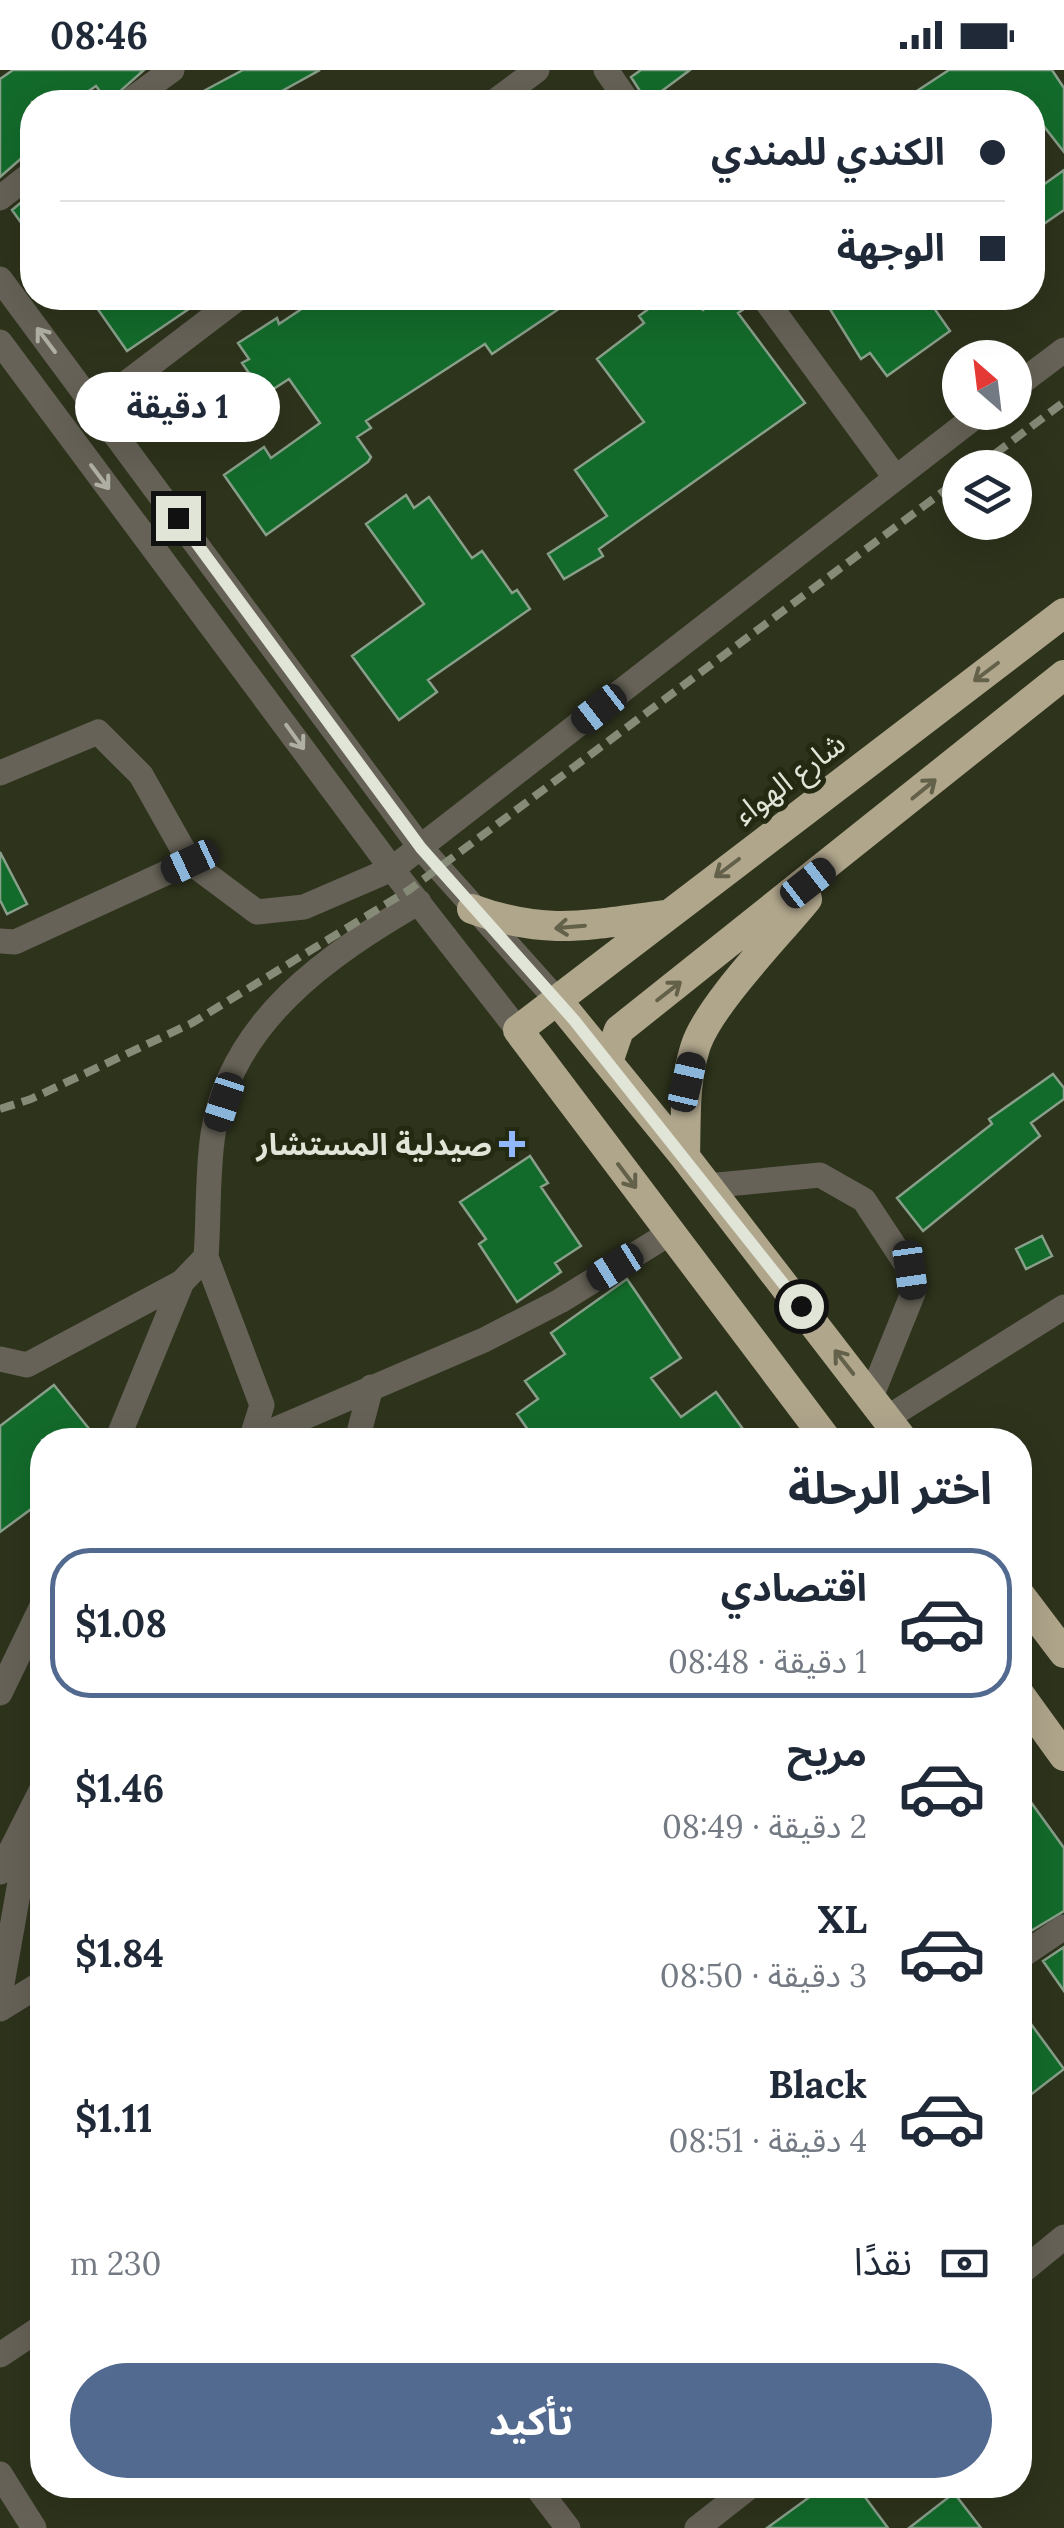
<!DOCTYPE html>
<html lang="ar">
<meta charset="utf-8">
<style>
:root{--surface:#fff;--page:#f6f6f7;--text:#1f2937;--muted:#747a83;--line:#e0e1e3;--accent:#526990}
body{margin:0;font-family:Lora,"Noto Sans Arabic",serif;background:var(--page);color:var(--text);direction:rtl;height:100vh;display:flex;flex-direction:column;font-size:38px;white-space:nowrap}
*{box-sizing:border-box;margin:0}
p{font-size:32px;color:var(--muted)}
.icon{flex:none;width:55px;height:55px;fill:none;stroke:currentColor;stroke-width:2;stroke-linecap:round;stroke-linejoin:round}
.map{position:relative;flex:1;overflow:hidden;direction:ltr}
.details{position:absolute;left:30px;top:1358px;width:1002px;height:1070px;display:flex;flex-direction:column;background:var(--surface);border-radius:40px;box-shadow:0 10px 40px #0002;direction:rtl}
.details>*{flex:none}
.hud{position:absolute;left:20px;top:20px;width:1025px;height:220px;border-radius:40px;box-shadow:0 10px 40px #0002;direction:rtl;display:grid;align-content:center;height:220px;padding:0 40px;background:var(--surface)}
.needle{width:65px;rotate:332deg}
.tools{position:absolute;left:942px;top:270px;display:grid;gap:20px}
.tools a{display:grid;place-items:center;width:90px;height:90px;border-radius:50%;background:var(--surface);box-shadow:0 10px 40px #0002;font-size:50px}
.end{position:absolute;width:45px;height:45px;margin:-22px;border:12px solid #e1e5d7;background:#111;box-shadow:0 0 0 5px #111}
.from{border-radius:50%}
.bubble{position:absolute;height:70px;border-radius:35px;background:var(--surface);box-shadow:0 10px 40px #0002;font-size:32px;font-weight:700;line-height:70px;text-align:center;direction:rtl}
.car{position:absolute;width:30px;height:60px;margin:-30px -15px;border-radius:12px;box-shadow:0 0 8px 2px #0007;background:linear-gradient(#222 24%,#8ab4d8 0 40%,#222 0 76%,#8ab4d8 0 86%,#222 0)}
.hud b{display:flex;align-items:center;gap:35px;height:95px;font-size:38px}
.hud b+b{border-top:2px solid var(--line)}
.hud i{width:25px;height:25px;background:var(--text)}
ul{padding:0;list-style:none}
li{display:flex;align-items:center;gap:30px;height:150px;margin:0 20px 15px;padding:0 20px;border:5px solid transparent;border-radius:40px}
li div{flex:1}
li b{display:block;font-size:38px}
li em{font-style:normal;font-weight:700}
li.selected{border-color:var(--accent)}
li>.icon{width:90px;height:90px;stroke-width:1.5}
h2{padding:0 40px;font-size:45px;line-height:120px}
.pay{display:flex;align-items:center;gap:25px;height:110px;padding:0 40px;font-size:38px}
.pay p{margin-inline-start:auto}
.primary-button{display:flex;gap:20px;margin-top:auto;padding:20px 40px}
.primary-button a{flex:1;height:115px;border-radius:60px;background:var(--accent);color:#fff;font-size:40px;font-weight:700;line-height:115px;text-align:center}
.status{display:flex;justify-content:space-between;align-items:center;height:70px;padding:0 50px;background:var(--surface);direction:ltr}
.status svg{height:28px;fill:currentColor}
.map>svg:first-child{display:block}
</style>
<div class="status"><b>08:46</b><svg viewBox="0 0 49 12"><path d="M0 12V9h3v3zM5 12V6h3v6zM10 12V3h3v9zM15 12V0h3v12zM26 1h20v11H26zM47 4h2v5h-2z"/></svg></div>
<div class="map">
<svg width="1064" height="2458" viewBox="0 0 1064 2458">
<rect width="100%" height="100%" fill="#2e331c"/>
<path fill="#136b2b" stroke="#889f8a" stroke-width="2.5" d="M 13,0 L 144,0 L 108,32 L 96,16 L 73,32 L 32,32 L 32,79 L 0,107 L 0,9 Z
M 243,0 L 320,0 L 262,32 L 183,32 Z
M 641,0 L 690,0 L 647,32 L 631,7 Z
M 949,0 L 1052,0 L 1064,18 L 1064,82 L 1032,41 L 1032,32 L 900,32 Z
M 1064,100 L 1064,140 L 1032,162 L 1032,123 Z
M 30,125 L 32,129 L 32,168 L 12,140 Z
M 90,228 L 205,228 L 127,281 Z
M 318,228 L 575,228 L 492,284 L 485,274 L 366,351 L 371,358 L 357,367 L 371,387 L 368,392 L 266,465 L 224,405 L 264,377 L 271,388 L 320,353 L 289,309 L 264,325 L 242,293 L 249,289 L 238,273 L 277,248 L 279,254 Z
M 663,228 L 693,228 L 703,240 L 718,228 L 748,228 L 750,235 L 738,243 L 805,333 L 599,479 L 603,486 L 564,509 L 548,484 L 607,446 L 575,400 L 644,352 L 597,289 L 644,253 L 639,246 Z
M 823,228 L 927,228 L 950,261 L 887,306 L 870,283 L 861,289 Z
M 406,425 L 414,438 L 429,427 L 472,488 L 482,481 L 512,523 L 517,520 L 530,539 L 428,610 L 437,622 L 399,650 L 352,586 L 424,534 L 366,454 Z
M 0,782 L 27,834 L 7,844 L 0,830 Z
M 1053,1004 L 1064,1018 L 1064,1029 L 1031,1053 L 1040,1066 L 923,1161 L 897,1128 L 992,1054 L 989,1049 Z
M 530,1086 L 548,1113 L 541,1117 L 581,1176 L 555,1193 L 561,1202 L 517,1232 L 479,1174 L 486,1169 L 460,1132 Z
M 1042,1166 L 1052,1186 L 1026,1199 L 1016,1179 Z
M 627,1209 L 681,1288 L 651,1308 L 681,1347 L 716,1322 L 751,1370 L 535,1370 L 517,1344 L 538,1329 L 525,1311 L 565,1284 L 551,1263 Z
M 54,1315 L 98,1370 L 42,1370 L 42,1431 L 0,1462 L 0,1356 Z
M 1020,1717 L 1064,1778 L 1064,1841 L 1024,1865 L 1020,1860 Z
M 1064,1877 L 1064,1921 L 1043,1891 Z
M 1020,1939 L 1064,1999 L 1020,2033 Z
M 826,2415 L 856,2415 L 888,2458 L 767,2458 Z
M 954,2423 L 981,2458 L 909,2458 Z"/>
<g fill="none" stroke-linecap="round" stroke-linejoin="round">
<path stroke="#666257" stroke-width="25" d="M 606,0 L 628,32
M 128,32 L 172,0
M 494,32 L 537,0
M 0,128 L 32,103
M 0,209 L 421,778 L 557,930
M 764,228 L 895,407
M 0,272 L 392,799 L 518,960
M 1015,317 L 1064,280
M 95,337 L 238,228
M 0,703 L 98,662 L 141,705 L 190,792
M 0,871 L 15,872 L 190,792 L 257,842 L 304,837 L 392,799 L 981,342
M 707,1116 L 820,1105 L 864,1130 L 910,1200 L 913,1223 L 871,1327
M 206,1187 L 262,1335 L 251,1370
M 0,1289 L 27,1295 L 182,1212
M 887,1348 L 1064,1237
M 117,1370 L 182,1212 L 206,1187 C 209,1147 207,1104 213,1064 C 231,951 328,885 419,832
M 251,1370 L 484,1270 L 560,1231 L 670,1163
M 357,1370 L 371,1317
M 0,1623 L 42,1536
M 0,1802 L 42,1719
M 1020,1887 L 1064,1857
M 0,1925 L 33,1739
M 0,1939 L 42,1913
M 1020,2203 L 1064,2167
M 0,2285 L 42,2257
M 0,2404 L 34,2458
M 535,2415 L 568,2458
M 697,2458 L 752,2415"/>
<path stroke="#b0a68c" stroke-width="30" d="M 472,839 C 546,866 588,855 664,845
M 557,930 L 685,1087 L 903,1370
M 608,992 L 619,960 L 1064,605
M 685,1087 C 686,1050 684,1013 695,978 C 707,937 778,865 807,829
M 827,1370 L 518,960 L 1064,543
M 1020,1525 L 1064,1583
M 1020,1625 L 1064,1686"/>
<path stroke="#868b78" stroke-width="8" stroke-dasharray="15 8" stroke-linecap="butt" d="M 976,398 L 1064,332
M 0,1039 L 31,1029 L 192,953 L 409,820 L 960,409"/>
</g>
<defs><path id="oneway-shaft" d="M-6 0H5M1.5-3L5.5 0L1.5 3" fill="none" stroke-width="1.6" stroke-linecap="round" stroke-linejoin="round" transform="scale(2.5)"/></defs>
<g stroke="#b0b1a4">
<use href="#oneway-shaft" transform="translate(46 270) rotate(-127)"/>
<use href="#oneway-shaft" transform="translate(100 407) rotate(53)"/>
<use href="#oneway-shaft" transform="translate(295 667) rotate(54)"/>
</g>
<g stroke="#636149">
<use href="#oneway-shaft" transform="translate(986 602) rotate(143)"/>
<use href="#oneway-shaft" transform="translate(924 719) rotate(-39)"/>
<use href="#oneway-shaft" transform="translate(727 798) rotate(143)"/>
<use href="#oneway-shaft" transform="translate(570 857) rotate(175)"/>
<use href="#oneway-shaft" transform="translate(669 921) rotate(-38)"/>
<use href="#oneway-shaft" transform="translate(627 1106) rotate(53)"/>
<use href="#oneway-shaft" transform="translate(844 1292) rotate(-128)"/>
</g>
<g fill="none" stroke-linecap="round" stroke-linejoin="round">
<path stroke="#e1e5d7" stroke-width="12" d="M 178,448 L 421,778 L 574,950 L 801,1236"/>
</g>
<path fill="#91b8fd" stroke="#242912" stroke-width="4" d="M507 1059h10v10h10v10h-10v10h-10v-10h-10v-10h10z"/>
<g text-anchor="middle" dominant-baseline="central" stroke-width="10" stroke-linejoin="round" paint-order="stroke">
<g font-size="30" fill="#e1e5d7" stroke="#242912">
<text transform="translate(789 708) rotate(-37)">شارع الهواء</text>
</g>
<g font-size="30" font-weight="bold" fill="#e1e5d7" stroke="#242912" text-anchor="end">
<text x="492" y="1074">صيدلية المستشار</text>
</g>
</g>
</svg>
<div class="tools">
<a><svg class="needle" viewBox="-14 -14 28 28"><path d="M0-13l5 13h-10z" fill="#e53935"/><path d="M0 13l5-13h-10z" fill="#747a83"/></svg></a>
<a><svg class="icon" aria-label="layers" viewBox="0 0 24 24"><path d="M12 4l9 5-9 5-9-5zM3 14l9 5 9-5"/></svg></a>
</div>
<i class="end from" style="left:801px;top:1236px"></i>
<i class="end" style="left:178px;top:448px"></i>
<div class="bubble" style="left:75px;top:302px;width:205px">1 دقيقة</div>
<i class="car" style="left:599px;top:639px;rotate:232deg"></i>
<i class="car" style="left:190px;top:792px;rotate:245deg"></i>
<i class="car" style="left:808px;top:813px;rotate:52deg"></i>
<i class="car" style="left:687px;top:1012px;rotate:13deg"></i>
<i class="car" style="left:224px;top:1032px;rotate:198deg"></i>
<i class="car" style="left:615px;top:1197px;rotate:238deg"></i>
<i class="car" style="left:910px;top:1200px;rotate:172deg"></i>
<div class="hud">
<b><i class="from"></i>الكندي للمندي</b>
<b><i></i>الوجهة</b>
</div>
<section class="details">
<h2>اختر الرحلة</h2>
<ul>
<li class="selected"><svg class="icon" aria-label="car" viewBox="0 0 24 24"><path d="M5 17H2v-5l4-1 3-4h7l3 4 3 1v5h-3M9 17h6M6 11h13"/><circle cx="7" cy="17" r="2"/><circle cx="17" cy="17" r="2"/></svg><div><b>اقتصادي</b><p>1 دقيقة · 08:48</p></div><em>$1.08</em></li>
<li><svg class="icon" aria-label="car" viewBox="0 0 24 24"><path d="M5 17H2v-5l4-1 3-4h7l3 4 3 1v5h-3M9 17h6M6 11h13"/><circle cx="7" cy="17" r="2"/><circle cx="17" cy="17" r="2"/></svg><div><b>مريح</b><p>2 دقيقة · 08:49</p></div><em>$1.46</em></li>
<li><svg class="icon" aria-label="car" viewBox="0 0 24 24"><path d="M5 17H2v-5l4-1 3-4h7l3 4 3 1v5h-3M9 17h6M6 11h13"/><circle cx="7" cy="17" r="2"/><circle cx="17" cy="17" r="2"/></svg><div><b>XL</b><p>3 دقيقة · 08:50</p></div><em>$1.84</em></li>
<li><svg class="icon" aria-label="car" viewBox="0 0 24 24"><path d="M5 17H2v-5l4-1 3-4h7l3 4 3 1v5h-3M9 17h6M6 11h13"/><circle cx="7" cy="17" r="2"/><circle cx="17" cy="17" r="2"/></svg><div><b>Black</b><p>4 دقيقة · 08:51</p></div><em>$1.11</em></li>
</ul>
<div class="pay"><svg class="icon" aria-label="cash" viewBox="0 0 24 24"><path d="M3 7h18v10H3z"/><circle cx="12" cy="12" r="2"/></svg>نقدًا<p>230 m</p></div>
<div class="primary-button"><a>تأكيد</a></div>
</section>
</div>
